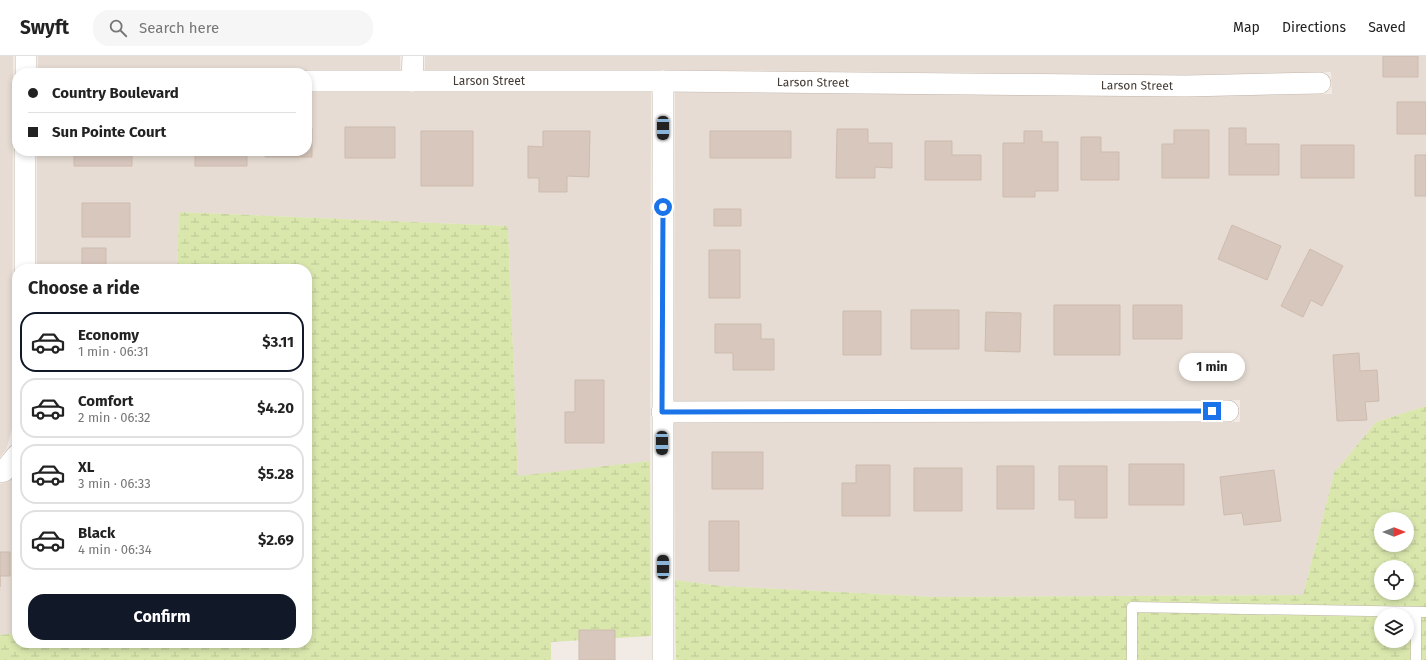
<!DOCTYPE html>
<meta charset="utf-8">
<style>
:root{--surface:#fff;--page:#f6f6f6;--text:#222;--muted:#767676;--line:#e0e0e0;--accent:#111827}
body{margin:0;font-family:"Fira Sans",sans-serif;background:var(--page);color:var(--text);height:100vh;display:flex;flex-direction:column;font-size:15px;white-space:nowrap}
*{box-sizing:border-box;margin:0}
p{font-size:13px;color:var(--muted)}
.icon{flex:none;width:22px;height:22px;fill:none;stroke:currentColor;stroke-width:2;stroke-linecap:round;stroke-linejoin:round}
.map{position:relative;flex:1;overflow:hidden}
.side{position:absolute;left:12px;top:208px;width:300px;height:384px;display:flex;flex-direction:column;background:var(--surface);border-radius:16px;box-shadow:0 2px 6px #0003}
.side>*{flex:none}
.guide{position:absolute;left:12px;top:12px;width:300px;height:88px;border-radius:16px;box-shadow:0 2px 6px #0003;display:grid;align-content:center;height:88px;padding:0 16px;background:var(--surface)}
.needle{width:26px;rotate:90deg}
.buttons{position:absolute;left:1374px;top:456px;display:grid;gap:8px}
.buttons a{display:grid;place-items:center;width:40px;height:40px;border-radius:50%;background:var(--surface);box-shadow:0 2px 6px #0003;font-size:20px}
.end{position:absolute;width:18px;height:18px;margin:-9px;border:5px solid #1a73e8;background:#fff;box-shadow:0 0 0 2px #fff}
.from{border-radius:50%}
.bubble{position:absolute;height:28px;border-radius:14px;background:var(--surface);box-shadow:0 2px 6px #0003;font-size:13px;font-weight:700;line-height:28px;text-align:center}
.car{position:absolute;width:12px;height:24px;margin:-12px -6px;border-radius:5px;box-shadow:0 0 3px 1px #0007;background:linear-gradient(#222 24%,#8ab4d8 0 40%,#222 0 76%,#8ab4d8 0 86%,#222 0)}
.guide b{display:flex;align-items:center;gap:14px;height:38px;font-size:15px}
.guide b+b{border-top:1px solid var(--line)}
.guide i{width:10px;height:10px;background:var(--text)}
ul{padding:0;list-style:none}
li{display:flex;align-items:center;gap:12px;height:60px;margin:0 8px 6px;padding:0 8px;border:2px solid var(--line);border-radius:16px}
li div{flex:1}
li b{display:block;font-size:15px}
li em{font-style:normal;font-weight:700}
li.active{border-color:var(--accent)}
li>.icon{width:36px;height:36px;stroke-width:1.5}
h2{padding:0 16px;font-size:18px;line-height:48px}
.button{display:flex;gap:8px;margin-top:auto;padding:8px 16px}
.button a{flex:1;height:46px;border-radius:16px;background:var(--accent);color:#fff;font-size:16px;font-weight:700;line-height:46px;text-align:center}
header{display:flex;align-items:center;gap:24px;box-sizing:border-box;height:56px;padding:0 20px;background:var(--surface);border-bottom:1px solid var(--line)}
header strong{font-size:19px}
nav{display:flex;gap:22px;margin-inline-start:auto;font-size:14px}
.search{width:280px;height:36px;background:var(--page);display:flex;align-items:center;gap:10px;box-sizing:border-box;padding:0 14px;border-radius:16px;color:var(--muted);font-size:15px}
.map>svg:first-child{display:block}
</style>
<header>
<strong>Swyft</strong>
<div class="search"><svg class="icon" aria-label="search" viewBox="0 0 24 24"><circle cx="10" cy="10" r="6"/><path d="M15 15l6 6"/></svg>Search here</div>
<nav><a>Map</a><a>Directions</a><a>Saved</a></nav>
</header>
<div class="map">
<svg width="1426" height="604" viewBox="0 0 1426 604">
<defs>
<pattern id="wetland-marsh" width="20" height="14" patternUnits="userSpaceOnUse"><rect width="20" height="14" fill="#d9e7ad"/><path d="M1 5h8M5 5V1M11 12h8M15 12V8" fill="none" stroke="#bbc795"/></pattern>
</defs>
<rect width="100%" height="100%" fill="#f2ebe5"/>
<path fill="#e6dcd3" d="M 0,0 L 13,0 L 12,373 L 6,394 L 0,401 Z
M 38,0 L 400,0 L 400,14 L 38,15 Z
M 425,0 L 1426,0 L 1426,350 L 1376,366 L 1334,417 L 1303,539 L 935,541 L 721,530 L 675,524 L 674,367 L 1240,366 L 1240,344 L 674,345 L 675,36 L 1186,40 L 1332,38 L 1331,16 L 1186,19 L 675,14 L 425,14 Z
M 307,36 L 651,36 L 650,405 L 518,421 L 508,170 L 179,156 L 177,213 L 37,213 L 37,95 L 307,95 Z
M 17,418 L 17,577 L 0,579 L 0,428 L 8,426 Z"/>
<path fill="url(#wetland-marsh)" fill-rule="evenodd" d="M 179,156 L 508,170 L 518,420 L 650,405 L 651,580 L 551,586 L 551,604 L 0,604 L 0,579 L 17,577 L 17,587 L 307,587 L 307,213 L 177,213 Z
M 1426,350 L 1426,604 L 676,604 L 675,524 L 721,530 L 935,541 L 1303,539 L 1334,417 L 1376,366 ZM 1381,463 L 1407,463 L 1407,489 L 1381,489 ZM 1381,511 L 1407,511 L 1407,537 L 1381,537 ZM 1381,559 L 1407,559 L 1407,585 L 1381,585 Z"/>
<path fill="#d7c7bd" stroke="#cebbad" d="M 1383,0 L 1418,0 L 1418,21 L 1383,21 Z
M 1397,46 L 1426,46 L 1426,78 L 1397,78 Z
M 345,71 L 395,71 L 395,102 L 345,102 Z
M 307,72 L 312,72 L 312,101 L 265,101 L 265,95 L 307,95 Z
M 1229,72 L 1246,72 L 1246,88 L 1279,88 L 1279,119 L 1229,119 Z
M 837,73 L 868,73 L 868,87 L 892,87 L 892,112 L 875,111 L 875,122 L 836,122 Z
M 1174,74 L 1209,74 L 1209,122 L 1162,122 L 1162,88 L 1174,88 Z
M 421,75 L 473,75 L 473,130 L 421,130 Z
M 543,75 L 590,75 L 589,121 L 567,120 L 567,136 L 539,136 L 539,122 L 528,122 L 528,90 L 543,91 Z
M 710,75 L 791,75 L 791,102 L 710,102 Z
M 1024,75 L 1042,75 L 1042,86 L 1058,86 L 1058,135 L 1035,135 L 1035,141 L 1003,141 L 1003,87 L 1024,87 Z
M 1081,81 L 1101,81 L 1101,96 L 1119,96 L 1119,124 L 1081,124 Z
M 925,85 L 952,85 L 952,99 L 981,99 L 981,124 L 925,124 Z
M 1301,89 L 1354,89 L 1354,122 L 1301,122 Z
M 74,95 L 132,95 L 132,110 L 74,110 Z
M 195,95 L 247,95 L 247,110 L 195,110 Z
M 1415,99 L 1426,99 L 1426,140 L 1415,140 Z
M 82,147 L 130,147 L 130,181 L 82,181 Z
M 714,153 L 741,153 L 741,170 L 714,170 Z
M 1232,169 L 1281,190 L 1267,224 L 1218,203 Z
M 82,192 L 106,192 L 106,213 L 82,213 Z
M 1310,193 L 1343,210 L 1322,250 L 1311,244 L 1303,261 L 1281,250 Z
M 709,194 L 740,194 L 740,242 L 709,242 Z
M 1054,249 L 1120,249 L 1120,299 L 1054,299 Z
M 1133,249 L 1182,249 L 1182,283 L 1133,283 Z
M 911,254 L 959,254 L 959,293 L 911,293 Z
M 843,255 L 881,255 L 881,299 L 843,299 Z
M 986,256 L 1021,257 L 1020,296 L 985,295 Z
M 715,268 L 761,268 L 761,283 L 774,283 L 774,314 L 733,314 L 733,297 L 715,297 Z
M 1359,297 L 1360,315 L 1377,314 L 1379,345 L 1365,346 L 1367,364 L 1337,365 L 1333,299 Z
M 575,324 L 604,324 L 604,387 L 565,387 L 565,356 L 575,356 Z
M 712,396 L 763,396 L 763,433 L 712,433 Z
M 1129,408 L 1184,408 L 1184,449 L 1129,449 Z
M 856,409 L 890,409 L 890,460 L 842,460 L 842,427 L 856,427 Z
M 997,410 L 1034,410 L 1034,453 L 997,453 Z
M 1059,410 L 1107,410 L 1107,462 L 1075,462 L 1075,444 L 1059,444 Z
M 914,412 L 962,412 L 962,455 L 914,455 Z
M 1274,414 L 1281,465 L 1244,469 L 1242,457 L 1224,459 L 1220,421 Z
M 709,465 L 739,465 L 739,515 L 709,515 Z
M 0,496 L 10,496 L 10,520 L 0,520 L 0,531 Z
M 579,574 L 615,574 L 615,604 L 579,604 Z"/>
<g fill="none" stroke-linecap="round" stroke-linejoin="round">
<g stroke="#c1b4aa" stroke-width="11">
<path id="service" d="M 1416,556 L 1416,604
M 1132,604 L 1132,551 L 1426,556"/>
</g>
<g stroke="#c1b4aa" stroke-width="22">
<g id="minor">
<path d="M 26,0 L 26,17"/>
<path id="s1" d="M 307,25 L 663,25 L 1186,30 L 1320,27"/>
<path d="M 412,25 L 413,0"/>
<path d="M 663,25 L 663,604"/>
<path d="M 25,213 L 25,95"/>
<path d="M 662,356 L 1228,355"/>
<path d="M 0,416 L 4,415 L 17,399"/>
</g>
</g>
<use href="#service" stroke="#fff" stroke-width="10"/>
<use href="#minor" stroke="#fff" stroke-width="21"/>
</g>
<g fill="none" stroke-linecap="round" stroke-linejoin="round">
<path stroke="#1a73e8" stroke-width="5" d="M 663,151 L 662,356 L 1212,355"/>
</g>
<g text-anchor="middle" dominant-baseline="central" stroke-width="3.5" stroke-linejoin="round" paint-order="stroke">
<g font-size="12" fill="#443b34" stroke="#fff">
<text stroke="none"><textPath href="#s1" startOffset="182">Larson Street</textPath></text>
<text stroke="none"><textPath href="#s1" startOffset="506">Larson Street</textPath></text>
<text stroke="none"><textPath href="#s1" startOffset="830">Larson Street</textPath></text>
</g>
</g>
</svg>
<div class="buttons">
<a><svg class="needle" viewBox="-14 -14 28 28"><path d="M0-13l5 13h-10z" fill="#e53935"/><path d="M0 13l5-13h-10z" fill="#767676"/></svg></a>
<a><svg class="icon" aria-label="locate" viewBox="0 0 24 24"><circle cx="12" cy="12" r="6"/><path d="M12 2v4M12 18v4M2 12h4M18 12h4"/></svg></a>
<a><svg class="icon" aria-label="layers" viewBox="0 0 24 24"><path d="M12 4l9 5-9 5-9-5zM3 14l9 5 9-5"/></svg></a>
</div>
<i class="end from" style="left:663px;top:151px"></i>
<i class="end" style="left:1212px;top:355px"></i>
<div class="bubble" style="left:1179px;top:297px;width:66px">1 min</div>
<i class="car" style="left:663px;top:72px;rotate:180deg"></i>
<i class="car" style="left:662px;top:387px;rotate:180deg"></i>
<i class="car" style="left:663px;top:511px;rotate:0deg"></i>
<div class="guide">
<b><i class="from"></i>Country Boulevard</b>
<b><i></i>Sun Pointe Court</b>
</div>
<section class="side">
<h2>Choose a ride</h2>
<ul>
<li class="active"><svg class="icon" aria-label="car" viewBox="0 0 24 24"><path d="M5 17H2v-5l4-1 3-4h7l3 4 3 1v5h-3M9 17h6M6 11h13"/><circle cx="7" cy="17" r="2"/><circle cx="17" cy="17" r="2"/></svg><div><b>Economy</b><p>1 min · 06:31</p></div><em>$3.11</em></li>
<li><svg class="icon" aria-label="car" viewBox="0 0 24 24"><path d="M5 17H2v-5l4-1 3-4h7l3 4 3 1v5h-3M9 17h6M6 11h13"/><circle cx="7" cy="17" r="2"/><circle cx="17" cy="17" r="2"/></svg><div><b>Comfort</b><p>2 min · 06:32</p></div><em>$4.20</em></li>
<li><svg class="icon" aria-label="car" viewBox="0 0 24 24"><path d="M5 17H2v-5l4-1 3-4h7l3 4 3 1v5h-3M9 17h6M6 11h13"/><circle cx="7" cy="17" r="2"/><circle cx="17" cy="17" r="2"/></svg><div><b>XL</b><p>3 min · 06:33</p></div><em>$5.28</em></li>
<li><svg class="icon" aria-label="car" viewBox="0 0 24 24"><path d="M5 17H2v-5l4-1 3-4h7l3 4 3 1v5h-3M9 17h6M6 11h13"/><circle cx="7" cy="17" r="2"/><circle cx="17" cy="17" r="2"/></svg><div><b>Black</b><p>4 min · 06:34</p></div><em>$2.69</em></li>
</ul>
<div class="button"><a>Confirm</a></div>
</section>
</div>
